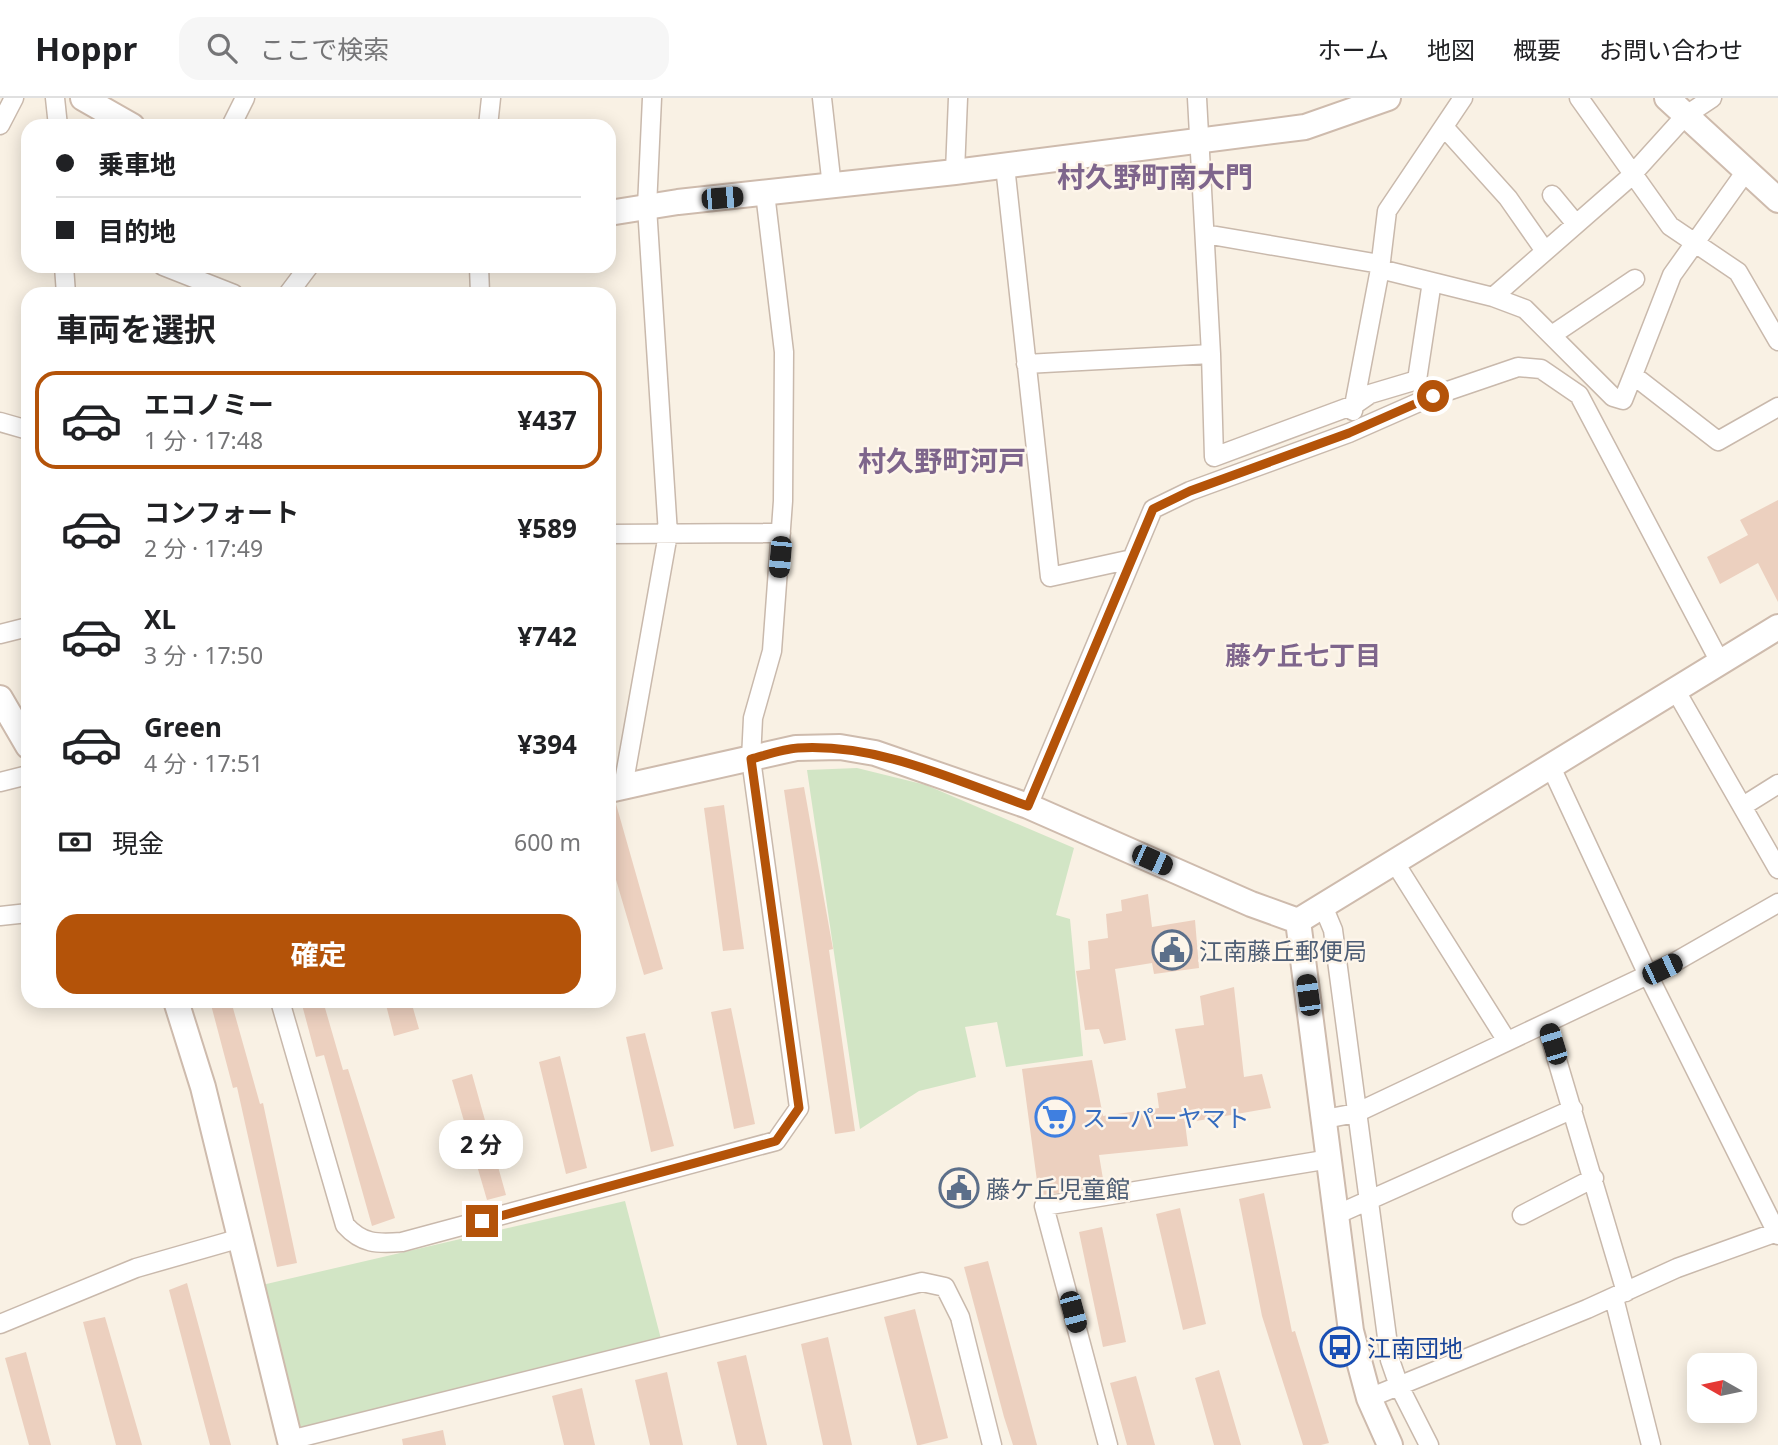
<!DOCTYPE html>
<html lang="ja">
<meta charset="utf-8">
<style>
:root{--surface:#fff;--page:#f6f6f6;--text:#202124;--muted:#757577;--line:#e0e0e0;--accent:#b45309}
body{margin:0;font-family:"Noto Sans","Noto Sans JP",sans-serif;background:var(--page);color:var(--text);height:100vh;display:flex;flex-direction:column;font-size:26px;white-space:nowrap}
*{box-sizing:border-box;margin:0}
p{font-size:23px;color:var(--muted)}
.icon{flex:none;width:38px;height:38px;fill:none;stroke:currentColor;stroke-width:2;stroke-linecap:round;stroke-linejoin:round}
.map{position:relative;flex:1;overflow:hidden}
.sheet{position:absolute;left:21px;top:189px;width:595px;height:721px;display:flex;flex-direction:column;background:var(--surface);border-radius:21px;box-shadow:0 4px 18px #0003}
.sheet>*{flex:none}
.top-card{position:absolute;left:21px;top:21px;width:595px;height:154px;border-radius:21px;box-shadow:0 4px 18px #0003;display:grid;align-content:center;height:154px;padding:0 35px;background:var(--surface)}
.needle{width:46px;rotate:279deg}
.buttons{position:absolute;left:1687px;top:1255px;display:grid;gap:14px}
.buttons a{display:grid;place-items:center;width:70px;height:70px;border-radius:14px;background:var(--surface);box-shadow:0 4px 18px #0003;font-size:35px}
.end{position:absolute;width:32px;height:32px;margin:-16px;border:9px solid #b45309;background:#fff;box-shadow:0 0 0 4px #fff}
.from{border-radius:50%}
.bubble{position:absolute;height:49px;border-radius:21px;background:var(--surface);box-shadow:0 4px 18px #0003;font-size:23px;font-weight:700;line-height:49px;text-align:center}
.car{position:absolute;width:21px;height:42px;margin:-21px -10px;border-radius:9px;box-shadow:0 0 5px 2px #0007;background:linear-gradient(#222 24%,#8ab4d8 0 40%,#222 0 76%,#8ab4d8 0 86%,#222 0)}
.top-card b{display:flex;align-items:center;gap:24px;height:66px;font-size:26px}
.top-card b+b{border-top:2px solid var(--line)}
.top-card i{width:18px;height:18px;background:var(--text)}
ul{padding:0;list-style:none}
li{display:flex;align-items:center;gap:21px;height:98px;margin:0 14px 10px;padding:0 21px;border:4px solid transparent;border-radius:21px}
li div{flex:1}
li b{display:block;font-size:26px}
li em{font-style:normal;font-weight:700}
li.active{border-color:var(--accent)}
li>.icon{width:63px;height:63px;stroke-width:1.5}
h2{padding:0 35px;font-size:32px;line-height:84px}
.pay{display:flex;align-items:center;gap:18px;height:77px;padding:0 35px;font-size:26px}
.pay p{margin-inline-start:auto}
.cta{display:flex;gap:14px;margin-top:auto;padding:14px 35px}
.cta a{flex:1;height:80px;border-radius:21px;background:var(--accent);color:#fff;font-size:28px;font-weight:700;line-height:80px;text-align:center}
header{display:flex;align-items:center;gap:42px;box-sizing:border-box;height:98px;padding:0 35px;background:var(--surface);border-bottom:2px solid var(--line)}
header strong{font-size:33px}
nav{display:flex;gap:38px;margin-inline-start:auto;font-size:24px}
.search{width:490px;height:63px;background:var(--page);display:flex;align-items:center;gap:18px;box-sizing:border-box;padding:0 24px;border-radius:21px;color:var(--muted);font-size:26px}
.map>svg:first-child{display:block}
</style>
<header>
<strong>Hoppr</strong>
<div class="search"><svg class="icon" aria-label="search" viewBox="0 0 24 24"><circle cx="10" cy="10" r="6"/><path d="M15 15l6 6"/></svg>ここで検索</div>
<nav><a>ホーム</a><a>地図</a><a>概要</a><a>お問い合わせ</a></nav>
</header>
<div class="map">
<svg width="1778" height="1347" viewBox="0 0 1778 1347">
<rect width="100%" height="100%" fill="#f9f1e4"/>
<path fill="#d2e5c5" d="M 857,670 L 926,687 L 1074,750 L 1056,817 L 1070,821 L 1083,958 L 1006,969 L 997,924 L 965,929 L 976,979 L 919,993 L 860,1031 L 807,672 Z
M 625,1103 L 661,1241 L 293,1334 L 262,1187 Z"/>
<path fill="#ecd0bf" d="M 1778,402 L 1778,504 L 1758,465 L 1720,486 L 1707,459 L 1748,437 L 1740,422 Z
M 804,689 L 833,851 L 829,852 L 855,1033 L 835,1036 L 784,692 Z
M 609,706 L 616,706 L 663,871 L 644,877 L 609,758 Z
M 724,707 L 744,851 L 723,853 L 704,710 Z
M 1148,796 L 1152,829 L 1195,822 L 1199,870 L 1154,876 L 1152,865 L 1115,871 L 1126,942 L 1104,946 L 1099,931 L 1085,932 L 1076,873 L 1090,871 L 1088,843 L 1108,840 L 1106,816 L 1122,813 L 1121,802 Z
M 1234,889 L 1244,979 L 1262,976 L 1271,1010 L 1185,1025 L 1188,1048 L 1099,1057 L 1104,1087 L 1039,1098 L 1022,971 L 1092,962 L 1103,1018 L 1159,1010 L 1157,995 L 1186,990 L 1175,931 L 1204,927 L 1200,898 Z
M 210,903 L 231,903 L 260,1006 L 263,1005 L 297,1165 L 277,1169 L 237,989 L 233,990 Z
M 301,903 L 323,903 L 343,972 L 348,971 L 395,1120 L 372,1128 L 324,957 L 316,959 Z
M 385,903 L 411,903 L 419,931 L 394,938 Z
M 731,910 L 755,1026 L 734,1031 L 711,914 Z
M 645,935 L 674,1048 L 651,1054 L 626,939 Z
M 560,958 L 587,1070 L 566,1076 L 539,964 Z
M 472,976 L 506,1097 L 487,1102 L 452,982 Z
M 1264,1095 L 1292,1234 L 1295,1233 L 1329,1345 L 1321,1347 L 1303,1347 L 1262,1218 L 1239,1101 Z
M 1180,1110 L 1206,1226 L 1183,1232 L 1156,1116 Z
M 1102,1129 L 1126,1244 L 1103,1249 L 1079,1134 Z
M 988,1163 L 1037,1347 L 1013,1347 L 1004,1319 L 964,1169 Z
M 187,1185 L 231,1347 L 210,1347 L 169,1192 Z
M 915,1211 L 948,1340 L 920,1347 L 917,1347 L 884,1219 Z
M 105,1219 L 142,1347 L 116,1347 L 83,1224 Z
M 828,1239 L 852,1347 L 823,1347 L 801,1246 Z
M 26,1254 L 51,1347 L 29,1347 L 5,1260 Z
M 746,1257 L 767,1347 L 737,1347 L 717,1264 Z
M 1219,1272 L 1241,1347 L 1214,1347 L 1195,1280 Z
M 667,1274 L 683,1347 L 650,1347 L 635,1282 Z
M 1136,1278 L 1155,1347 L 1127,1347 L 1110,1285 Z
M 582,1290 L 595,1347 L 564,1347 L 552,1298 Z
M 443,1332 L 446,1347 L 403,1347 L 402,1341 Z"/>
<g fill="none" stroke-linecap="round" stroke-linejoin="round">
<g stroke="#c9b9ac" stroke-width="21">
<path id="street" d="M 55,0 L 58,28
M 822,0 L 832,89
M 1579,0 L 1670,128 L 1738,174 L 1778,243
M 0,27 L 14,0
M 231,28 L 245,0
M 488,28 L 491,0
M 1444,29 L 1508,100 L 1545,153
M 1005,68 L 1050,479 L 1132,461
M 1746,73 L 1672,177 L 1633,277 L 1718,343 L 1778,309
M 955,74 L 958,0
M 1552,97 L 1576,126
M 1205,136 L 1374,165
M 64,168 L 66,196
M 163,168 L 234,196
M 479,168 L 480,196
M 1380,171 L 1493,199 L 1629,80 L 1685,18 L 1712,0
M 288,196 L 309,168
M 1493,199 L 1525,211 L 1613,299 L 1623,302 L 1633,277
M 1552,237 L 1635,181
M 1211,256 L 1214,359 L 1354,307 L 1370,296 L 1417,282 L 1431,190
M 1026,266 L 1211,256 L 1197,0
M 1353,313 L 1380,171 L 1387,113 L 1463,0
M 0,324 L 28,332
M 609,436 L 781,435
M 0,536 L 28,529
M 1676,593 L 1778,771
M 1551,669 L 1648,877 L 1778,1137
M 0,684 L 28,677
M 623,689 L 668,436 L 647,109 L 652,0
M 1028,708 L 1153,411 L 1190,393 L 1349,335 L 1433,298 L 1518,269 L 1541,271 L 1579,297 L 1721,566
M 1743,708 L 1778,686
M 1395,765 L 1507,943
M 1323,808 L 1333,832 L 1390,1262 L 1399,1288 L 1429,1347
M 0,818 L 28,815
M 280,903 L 345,1127 C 362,1146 377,1146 402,1144 L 776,1043 L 799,1010 L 751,661 L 753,620 L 772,553 L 783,403 L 784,254 L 765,95
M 1546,925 L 1626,1194
M 1325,1021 L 1356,1015 L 1675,864 L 1778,805
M 1338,1116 L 1573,1011
M 1522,1117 L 1594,1080
M 1614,1200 L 1651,1347
M 0,1226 L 136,1170 L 241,1140
M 1369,1300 L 1587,1211 L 1677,1170 L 1777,1134
M 290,1342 L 922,1184 L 945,1189 L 960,1219 L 992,1347
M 1108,1347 L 1044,1108 L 1330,1061"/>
</g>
<g stroke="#cebbad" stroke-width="28">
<path id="secondary" d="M 83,0 L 132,28
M 1667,0 L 1778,102
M 609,115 L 678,104 L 955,74 L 1305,29 L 1388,0
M 0,600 L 28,648
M 609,692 L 796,650 L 840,649 L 875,655 L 1028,708 L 1251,806 L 1298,823
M 1298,823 L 1778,529
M 1298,823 L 1351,1233 L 1369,1300 L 1390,1347
M 176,903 L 203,989 L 291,1347"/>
</g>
<use href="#street" stroke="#fff" stroke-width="18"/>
<use href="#secondary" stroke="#fff" stroke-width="24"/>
</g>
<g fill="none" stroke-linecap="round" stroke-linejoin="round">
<path stroke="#b45309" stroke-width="9" d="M 482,1123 L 776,1043 L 799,1010 L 751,661 C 766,657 783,651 798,650 C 878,645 954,682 1028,708 L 1153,411 L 1190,393 L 1349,335 L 1433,298"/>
</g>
<defs>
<g id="civic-ring" transform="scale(2.0125)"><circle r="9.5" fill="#fdf5ea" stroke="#5c6f8a" stroke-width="1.5"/><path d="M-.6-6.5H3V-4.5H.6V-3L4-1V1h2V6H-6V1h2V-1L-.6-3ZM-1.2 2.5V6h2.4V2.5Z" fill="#5c6f8a"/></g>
<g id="supermarket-ring" transform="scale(2.0125)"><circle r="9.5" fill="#fdf5ea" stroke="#3f7fe0" stroke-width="1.5"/><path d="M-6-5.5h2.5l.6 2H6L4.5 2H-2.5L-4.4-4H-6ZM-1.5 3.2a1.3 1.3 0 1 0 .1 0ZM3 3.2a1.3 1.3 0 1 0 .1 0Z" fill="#3f7fe0"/></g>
<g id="bus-ring" transform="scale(2.0125)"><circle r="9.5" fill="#fdf5ea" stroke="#1a4fb4" stroke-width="1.5"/><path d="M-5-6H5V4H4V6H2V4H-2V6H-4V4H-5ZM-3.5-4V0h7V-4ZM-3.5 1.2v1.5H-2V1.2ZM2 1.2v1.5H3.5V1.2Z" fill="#1a4fb4"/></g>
</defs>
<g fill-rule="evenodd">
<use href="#civic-ring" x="1172" y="852"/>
<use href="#supermarket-ring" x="1055" y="1019"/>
<use href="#civic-ring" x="959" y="1090"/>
<use href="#bus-ring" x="1340" y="1249"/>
</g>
<g text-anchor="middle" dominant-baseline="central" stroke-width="5" stroke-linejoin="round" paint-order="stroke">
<g font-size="24" fill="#4e5e75" stroke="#fdf5ea" text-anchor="start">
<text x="1199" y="852">江南藤丘郵便局</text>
<text x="986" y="1090">藤ケ丘児童館</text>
</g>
<g font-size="24" fill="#366cbe" stroke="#fdf5ea" text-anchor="start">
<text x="1082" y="1019">スーパーヤマト</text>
</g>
<g font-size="24" fill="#164399" stroke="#fdf5ea" text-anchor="start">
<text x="1367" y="1249">江南団地</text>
</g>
<g font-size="26" font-weight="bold" fill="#7e658c" stroke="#fdf5ea">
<text x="1303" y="557">藤ケ丘七丁目</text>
</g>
<g font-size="28" font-weight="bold" fill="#7e658c" stroke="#fdf5ea">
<text x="1155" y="78">村久野町南大門</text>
<text x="942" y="362">村久野町河戸</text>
</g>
</g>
</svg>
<div class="buttons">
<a><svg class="needle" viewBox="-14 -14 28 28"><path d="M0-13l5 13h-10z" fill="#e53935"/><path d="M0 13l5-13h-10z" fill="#757577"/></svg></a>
</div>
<i class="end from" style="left:1433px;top:298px"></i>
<i class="end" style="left:482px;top:1123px"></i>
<div class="bubble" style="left:439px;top:1022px;width:84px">2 分</div>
<i class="car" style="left:722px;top:100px;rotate:85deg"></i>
<i class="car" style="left:780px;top:459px;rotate:185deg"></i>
<i class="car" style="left:1152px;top:762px;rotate:114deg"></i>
<i class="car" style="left:1662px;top:871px;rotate:64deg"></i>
<i class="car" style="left:1308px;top:897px;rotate:352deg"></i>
<i class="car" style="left:1553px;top:946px;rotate:343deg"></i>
<i class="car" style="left:1073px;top:1214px;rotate:165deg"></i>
<div class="top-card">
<b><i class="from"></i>乗車地</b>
<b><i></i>目的地</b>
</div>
<section class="sheet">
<h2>車両を選択</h2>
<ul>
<li class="active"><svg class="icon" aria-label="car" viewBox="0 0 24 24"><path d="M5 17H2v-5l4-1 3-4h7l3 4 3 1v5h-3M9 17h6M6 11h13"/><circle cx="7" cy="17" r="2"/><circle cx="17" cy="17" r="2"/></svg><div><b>エコノミー</b><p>1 分 · 17:48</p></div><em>¥437</em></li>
<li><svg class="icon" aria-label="car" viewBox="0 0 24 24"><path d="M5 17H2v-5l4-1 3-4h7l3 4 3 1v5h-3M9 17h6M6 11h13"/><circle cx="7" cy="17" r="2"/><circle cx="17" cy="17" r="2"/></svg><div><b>コンフォート</b><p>2 分 · 17:49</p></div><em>¥589</em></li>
<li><svg class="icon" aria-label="car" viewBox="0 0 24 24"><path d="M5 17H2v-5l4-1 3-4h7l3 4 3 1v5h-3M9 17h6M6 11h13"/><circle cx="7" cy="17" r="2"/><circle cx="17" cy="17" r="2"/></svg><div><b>XL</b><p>3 分 · 17:50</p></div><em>¥742</em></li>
<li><svg class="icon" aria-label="car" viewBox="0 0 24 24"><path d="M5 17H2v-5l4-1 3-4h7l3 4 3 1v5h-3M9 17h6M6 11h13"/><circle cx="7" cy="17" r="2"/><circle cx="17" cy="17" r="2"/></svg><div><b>Green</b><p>4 分 · 17:51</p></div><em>¥394</em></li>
</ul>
<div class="pay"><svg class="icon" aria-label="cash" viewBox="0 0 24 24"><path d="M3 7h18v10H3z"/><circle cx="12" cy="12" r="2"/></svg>現金<p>600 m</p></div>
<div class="cta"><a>確定</a></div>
</section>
</div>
